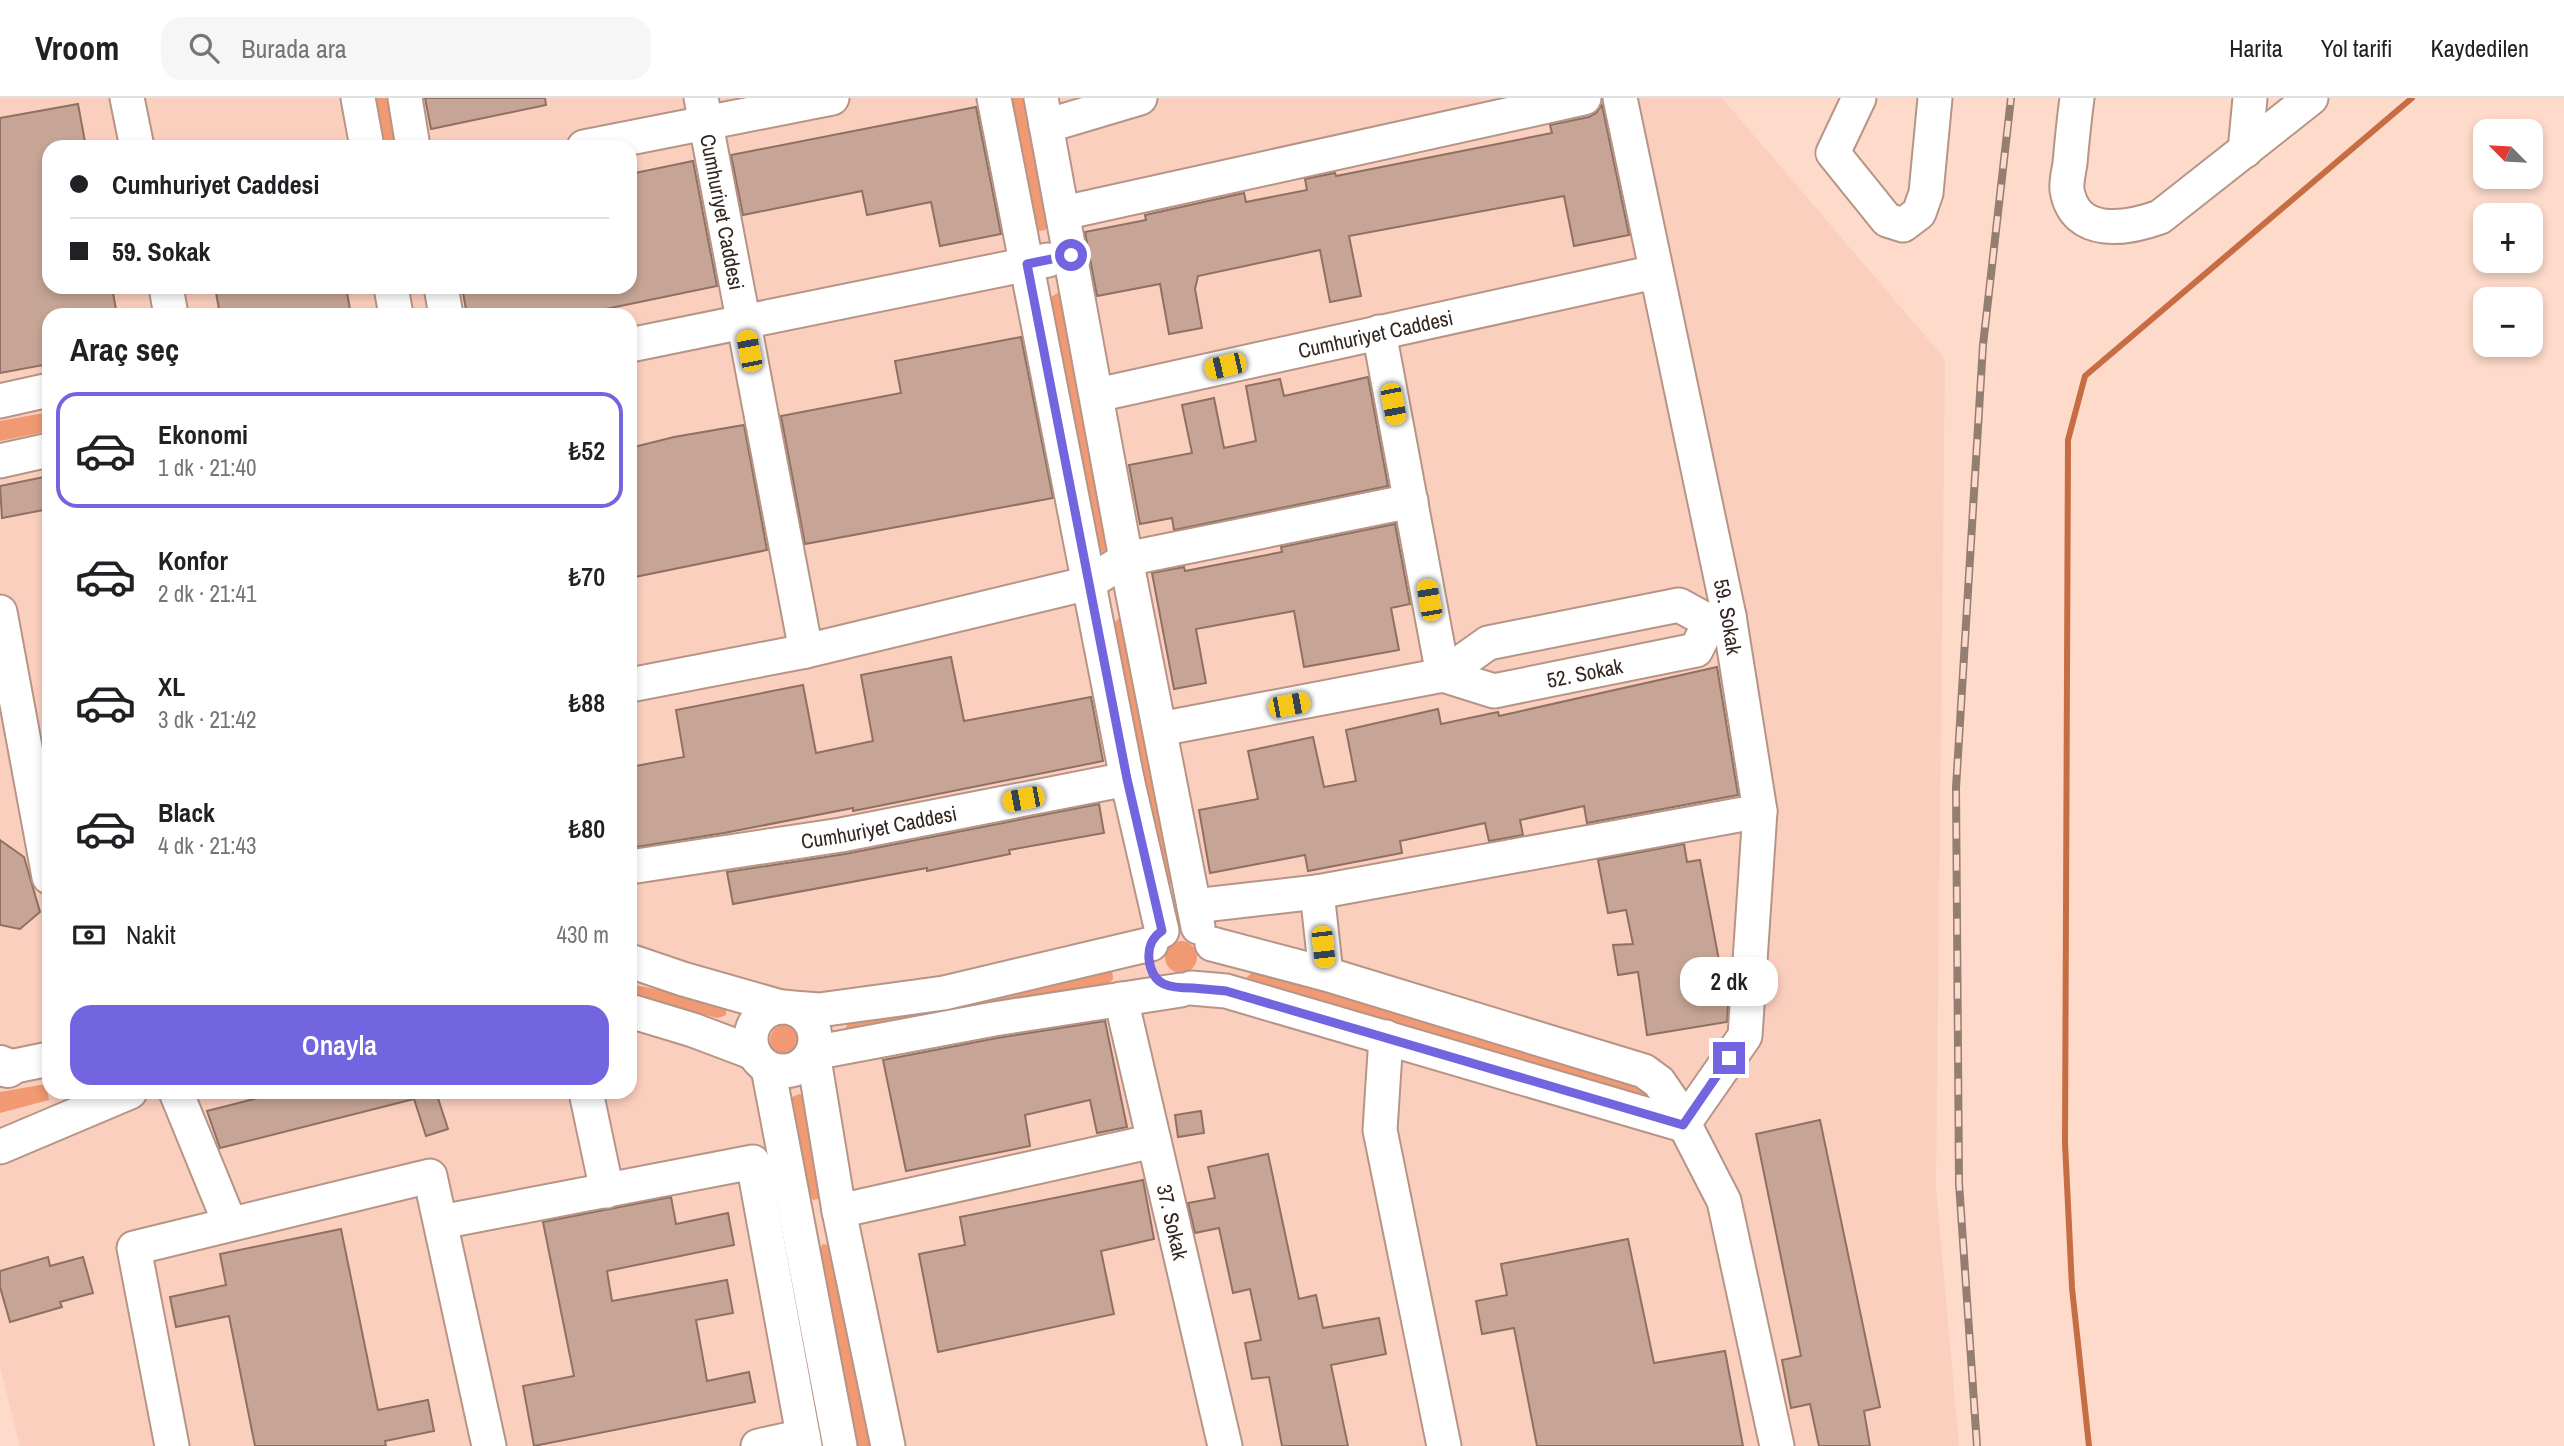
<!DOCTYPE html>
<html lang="tr">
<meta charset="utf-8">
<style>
:root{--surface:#fff;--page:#f6f6f6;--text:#202124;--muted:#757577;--line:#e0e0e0;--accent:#7365df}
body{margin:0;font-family:"Archivo Narrow",sans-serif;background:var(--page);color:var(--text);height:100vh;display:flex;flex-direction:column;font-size:26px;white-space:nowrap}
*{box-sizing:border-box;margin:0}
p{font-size:23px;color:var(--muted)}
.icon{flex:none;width:38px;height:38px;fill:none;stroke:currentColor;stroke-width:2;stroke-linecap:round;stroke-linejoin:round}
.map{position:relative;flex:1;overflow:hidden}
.panel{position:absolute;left:42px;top:210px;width:595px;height:791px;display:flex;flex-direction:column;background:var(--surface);border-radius:21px;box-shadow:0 4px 10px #0003}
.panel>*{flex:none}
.hud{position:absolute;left:42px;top:42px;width:595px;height:154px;border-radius:21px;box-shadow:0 4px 10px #0003;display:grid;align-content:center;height:154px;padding:0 28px;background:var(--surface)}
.needle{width:46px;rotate:294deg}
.controls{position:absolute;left:2473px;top:21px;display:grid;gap:14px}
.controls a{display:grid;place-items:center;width:70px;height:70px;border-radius:14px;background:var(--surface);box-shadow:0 4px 10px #0003;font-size:35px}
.end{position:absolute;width:32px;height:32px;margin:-16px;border:9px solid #7365df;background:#fff;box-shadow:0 0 0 4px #fff}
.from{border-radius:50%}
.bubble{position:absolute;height:49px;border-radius:21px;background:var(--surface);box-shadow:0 4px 10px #0003;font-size:23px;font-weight:600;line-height:49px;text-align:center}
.car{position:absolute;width:21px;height:42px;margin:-21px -10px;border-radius:9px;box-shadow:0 0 5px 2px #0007;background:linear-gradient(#f5c518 24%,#345 0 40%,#f5c518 0 76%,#345 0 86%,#f5c518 0)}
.hud b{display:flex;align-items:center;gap:24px;height:66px;font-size:26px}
.hud b+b{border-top:2px solid var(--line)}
.hud i{width:18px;height:18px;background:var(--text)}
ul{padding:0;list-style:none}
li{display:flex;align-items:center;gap:21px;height:116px;margin:0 14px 10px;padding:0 14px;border:4px solid transparent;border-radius:21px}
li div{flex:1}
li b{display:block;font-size:26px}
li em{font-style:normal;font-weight:600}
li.current{border-color:var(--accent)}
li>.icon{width:63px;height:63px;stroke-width:1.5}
h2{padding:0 28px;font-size:32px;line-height:84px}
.pay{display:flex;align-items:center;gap:18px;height:77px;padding:0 28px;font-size:26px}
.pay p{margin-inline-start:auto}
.button{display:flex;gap:14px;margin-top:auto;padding:14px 28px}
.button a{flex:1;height:80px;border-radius:21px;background:var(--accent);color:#fff;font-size:28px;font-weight:600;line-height:80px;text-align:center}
header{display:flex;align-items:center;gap:42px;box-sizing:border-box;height:98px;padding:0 35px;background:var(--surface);border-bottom:2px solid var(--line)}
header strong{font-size:33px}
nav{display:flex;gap:38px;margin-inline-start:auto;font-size:24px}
.search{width:490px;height:63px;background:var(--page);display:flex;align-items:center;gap:18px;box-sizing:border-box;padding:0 24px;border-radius:21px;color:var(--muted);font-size:26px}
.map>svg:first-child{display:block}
</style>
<header>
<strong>Vroom</strong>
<div class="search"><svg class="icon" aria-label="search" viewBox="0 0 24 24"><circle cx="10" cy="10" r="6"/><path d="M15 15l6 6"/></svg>Burada ara</div>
<nav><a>Harita</a><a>Yol tarifi</a><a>Kaydedilen</a></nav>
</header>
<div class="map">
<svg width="2564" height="1348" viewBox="0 0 2564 1348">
<rect width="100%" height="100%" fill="#fddaca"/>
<path fill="#fbcfbd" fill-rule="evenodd" d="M 0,0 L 1722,0 L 1945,261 L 1936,1090 L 1959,1348 L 20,1348 L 0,1268 ZM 49,49 L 630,49 L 630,189 L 49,189 ZM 49,217 L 630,217 L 630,994 L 49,994 Z"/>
<path fill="#f09972" d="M 375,0 L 392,0 L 403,49 L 385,49 Z
M 1009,0 L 1027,0 L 1049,127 L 1045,132 L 1039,133 L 1034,130 Z
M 1059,194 L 1063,195 L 1108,453 L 1098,454 L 1048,201 Z
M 49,314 L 49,333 L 0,343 L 0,323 Z
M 1123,520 L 1176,783 L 1168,787 L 1163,785 L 1113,526 L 1118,521 Z
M1165 859a16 16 0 1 1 32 0a16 16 0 1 1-32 0Z
M 1112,871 L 1113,881 L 1107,888 L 849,936 L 845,931 L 851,919 Z
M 1255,872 L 1646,987 L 1644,1003 L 1249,886 L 1247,879 Z
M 630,886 L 726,905 L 726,917 L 718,920 L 630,900 Z
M770 942a16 16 0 1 1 32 0a16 16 0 1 1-32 0Z
M 46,986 L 49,1002 L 0,1015 L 0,994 Z
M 799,996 L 806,999 L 821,1100 L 813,1102 L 808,1096 L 790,1005 L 792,999 Z
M 823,1146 L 833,1148 L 872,1348 L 856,1348 L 818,1153 Z"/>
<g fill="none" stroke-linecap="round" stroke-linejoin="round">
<path stroke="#c76d43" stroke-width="6" d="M 2089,1348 L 2072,1190 L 2065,1045 L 2068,342 L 2085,278 L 2412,0"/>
</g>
<path fill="#c6a596" stroke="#8f7062" stroke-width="2" d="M 425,0 L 545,0 L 546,7 L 431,31 Z
M 78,6 L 86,49 L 49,49 L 49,189 L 112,189 L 117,217 L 49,217 L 49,266 L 0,275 L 0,20 Z
M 1602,7 L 1629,137 L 1574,148 L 1564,98 L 1349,138 L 1361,198 L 1330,204 L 1320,152 L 1198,178 L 1195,191 L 1202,230 L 1169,236 L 1160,186 L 1097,198 L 1085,134 L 1146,122 L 1145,117 L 1244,95 L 1246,104 L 1307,92 L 1305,81 L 1335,75 L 1336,78 L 1552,35 L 1550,27 L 1589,19 L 1596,15 Z
M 976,9 L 1001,136 L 940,148 L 931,104 L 867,117 L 862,93 L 743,117 L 731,57 Z
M 693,63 L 717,188 L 577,217 L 467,217 L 462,189 L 630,189 L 630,76 Z
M 215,189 L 346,189 L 351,217 L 220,217 Z
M 1021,239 L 1053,400 L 805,446 L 781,318 L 901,295 L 895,263 Z
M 1368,279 L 1388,388 L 1174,432 L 1172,420 L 1140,426 L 1129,367 L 1192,355 L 1182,307 L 1214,300 L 1224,350 L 1256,343 L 1246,288 L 1280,281 L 1284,298 Z
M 744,327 L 767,452 L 630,480 L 630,350 L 674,339 Z
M 49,378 L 49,411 L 2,420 L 0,388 Z
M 1395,426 L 1410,506 L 1391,510 L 1399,552 L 1304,569 L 1294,513 L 1196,531 L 1206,585 L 1174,591 L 1152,475 L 1184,469 L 1185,473 L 1282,454 L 1281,449 Z
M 951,559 L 964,623 L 1091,599 L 1103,663 L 853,713 L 853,710 L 724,735 L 630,750 L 630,669 L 684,659 L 676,612 L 803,587 L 816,655 L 873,643 L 861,577 Z
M 1717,569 L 1738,697 L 1587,725 L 1584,708 L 1520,722 L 1523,737 L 1489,743 L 1485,725 L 1400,743 L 1402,755 L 1308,773 L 1305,757 L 1210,775 L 1199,712 L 1258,701 L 1248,653 L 1313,639 L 1324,689 L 1356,683 L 1346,632 L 1438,611 L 1441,626 L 1498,614 L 1499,618 Z
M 1099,706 L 1104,735 L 1009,752 L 1010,756 L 927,773 L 927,770 L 733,806 L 727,774 L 845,756 Z
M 0,742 L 24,759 L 40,814 L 20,831 L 0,827 Z
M 1684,746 L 1687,764 L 1700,762 L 1725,894 L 1729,894 L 1727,924 L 1647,937 L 1638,874 L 1618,877 L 1613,847 L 1633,846 L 1626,812 L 1608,815 L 1598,762 Z
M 1105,923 L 1127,1029 L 1097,1035 L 1090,1002 L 1025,1017 L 1030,1048 L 906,1073 L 883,962 L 997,940 Z
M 281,994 L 436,994 L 448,1031 L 426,1038 L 414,1001 L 220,1050 L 207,1013 Z
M 1201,1013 L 1204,1035 L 1178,1039 L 1175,1017 Z
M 1820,1022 L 1880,1309 L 1864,1313 L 1870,1348 L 1819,1348 L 1810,1306 L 1791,1310 L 1782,1262 L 1801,1258 L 1756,1036 Z
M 1268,1056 L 1299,1201 L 1316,1197 L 1323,1230 L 1379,1220 L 1386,1256 L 1331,1267 L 1348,1348 L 1282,1348 L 1269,1279 L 1252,1281 L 1245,1245 L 1261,1242 L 1250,1191 L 1233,1195 L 1219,1130 L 1195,1135 L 1188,1105 L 1215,1100 L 1208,1069 Z
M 1143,1082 L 1154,1141 L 1101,1153 L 1114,1216 L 938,1254 L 919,1156 L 965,1147 L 960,1119 Z
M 671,1099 L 676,1126 L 728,1115 L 734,1147 L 607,1173 L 612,1203 L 727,1182 L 733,1215 L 696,1222 L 707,1283 L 749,1274 L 755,1304 L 534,1348 L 523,1288 L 574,1278 L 543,1124 Z
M 341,1131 L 378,1312 L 428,1302 L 434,1333 L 385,1343 L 386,1348 L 255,1348 L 229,1218 L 176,1229 L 170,1199 L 226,1187 L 220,1156 Z
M 1628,1141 L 1654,1265 L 1725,1253 L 1743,1348 L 1537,1348 L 1514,1230 L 1482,1236 L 1476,1203 L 1507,1197 L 1501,1166 Z
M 48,1159 L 50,1168 L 83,1159 L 93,1195 L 60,1204 L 62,1209 L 10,1224 L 0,1189 L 0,1173 Z"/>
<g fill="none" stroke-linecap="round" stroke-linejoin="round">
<g stroke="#b69586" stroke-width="37">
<g id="minor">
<path d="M 127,0 L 137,49"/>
<path d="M 358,0 L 367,49"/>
<path d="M 405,0 L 413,49"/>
<path id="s1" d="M 701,0 L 806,553"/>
<path d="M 994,0 L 1127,681 L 1162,833"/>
<path d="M 1041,0 L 1126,461 L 1198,829"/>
<path id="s2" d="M 1620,0 L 1729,518 L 1760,713 L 1745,938 L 1683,1027"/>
<path d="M 1859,0 L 1833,55 L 1887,122 L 1903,127 L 1919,115 L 1926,95 L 1935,0"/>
<path d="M 2077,0 C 2074,22 2072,43 2070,65 C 2069,73 2066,83 2067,92 C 2075,140 2127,131 2160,119 L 2311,0"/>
<path d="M 1046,28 L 1140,0"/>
<path d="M 584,49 L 832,0"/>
<path d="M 2245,53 L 2250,0"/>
<path d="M 1063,115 L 1584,0"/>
<path d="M 166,189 L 171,217"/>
<path d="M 391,189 L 396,217"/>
<path d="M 441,189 L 446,217"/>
<path d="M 1379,234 L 1443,577 L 1488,545 L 1679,507 L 1710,524"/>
<path d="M 630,247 L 1048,162"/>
<path id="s3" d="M 1097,297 L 1655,174"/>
<path d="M 0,303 L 49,292"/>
<path d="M 0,363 L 49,352"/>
<path d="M 0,514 L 49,779"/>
<path d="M 630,587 L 806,553 L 1089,485 L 1126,461 L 1411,403"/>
<path id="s4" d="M 1160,631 L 1443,577 L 1494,593 L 1696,552 L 1710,524 L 1729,518"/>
<path id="s5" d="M 630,769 L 841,737 L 1127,681"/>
<path d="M 1317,794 L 1326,876"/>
<path d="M 1194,808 L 1317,794 L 1760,713"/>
<path d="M 1212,846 L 1326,876 L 1644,973 L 1659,984 L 1674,1006 L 1724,1103 L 1777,1348"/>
<path d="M 630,863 L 683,881 L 781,909"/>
<path d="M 1191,890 L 1226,893 L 1683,1027"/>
<path id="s6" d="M 1121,901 L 1225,1348"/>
<circle cx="783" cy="941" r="32"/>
<path d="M 793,910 L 819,912 L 944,895 L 1151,846"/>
<path d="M 630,913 L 693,932 L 754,955"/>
<path d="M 1386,939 L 1380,1032 L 1444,1348"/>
<path d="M 768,970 L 840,1348"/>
<path d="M 0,971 L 49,961"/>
<path d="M 176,994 L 230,1126"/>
<path d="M 586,994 L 607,1093"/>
<path d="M 0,1049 L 130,994"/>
<path d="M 839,1113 L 1154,1043"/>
<path d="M 441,1124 L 753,1064 L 805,1348"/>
<path d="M 172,1348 L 134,1150 L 430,1078 L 489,1348"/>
<path d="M 758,1348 L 803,1338"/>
<path d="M 888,1348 L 839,1113 L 813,955 L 994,921 L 1181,892"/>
</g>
</g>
<g stroke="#b69586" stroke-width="42">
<path id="highway" d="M 0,967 L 8,970"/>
</g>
<use href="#minor" stroke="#fff" stroke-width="33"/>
<use href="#highway" stroke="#fff" stroke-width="38"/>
<g stroke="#947d72" stroke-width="8">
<path id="rail" d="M 1977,1348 L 1959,1085 L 1956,690 L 1983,247 L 2011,0"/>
</g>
<use href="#rail" stroke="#fddaca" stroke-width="5" stroke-dasharray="16" stroke-linecap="butt"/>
</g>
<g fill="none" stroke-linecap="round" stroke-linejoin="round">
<path stroke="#7365df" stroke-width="9" d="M 1071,157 L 1027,166 L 1127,681 L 1162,833 C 1152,839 1148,850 1149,861 C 1152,889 1171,890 1193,890 C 1204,891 1215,892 1226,893 L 1683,1027 L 1729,960"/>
</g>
<g text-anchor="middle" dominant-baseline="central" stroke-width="7" stroke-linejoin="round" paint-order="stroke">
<g font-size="21" fill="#332620" stroke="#fddaca">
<text stroke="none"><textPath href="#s1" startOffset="116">Cumhuriyet Caddesi</textPath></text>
<text stroke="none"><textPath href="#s3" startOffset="285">Cumhuriyet Caddesi</textPath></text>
<text stroke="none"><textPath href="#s2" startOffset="530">59. Sokak</textPath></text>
<text stroke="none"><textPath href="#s4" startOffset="434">52. Sokak</textPath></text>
<text stroke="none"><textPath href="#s5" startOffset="252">Cumhuriyet Caddesi</textPath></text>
<text stroke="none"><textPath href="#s6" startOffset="229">37. Sokak</textPath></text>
</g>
</g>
</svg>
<div class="controls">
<a><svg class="needle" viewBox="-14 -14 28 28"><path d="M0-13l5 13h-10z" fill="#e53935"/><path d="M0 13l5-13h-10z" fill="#757577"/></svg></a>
<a>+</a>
<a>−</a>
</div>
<i class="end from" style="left:1071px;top:157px"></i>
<i class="end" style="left:1729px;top:960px"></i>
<div class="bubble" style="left:1680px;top:859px;width:98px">2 dk</div>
<i class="car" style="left:749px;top:253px;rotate:349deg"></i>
<i class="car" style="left:1225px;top:268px;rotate:257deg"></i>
<i class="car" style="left:1393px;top:306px;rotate:169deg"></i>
<i class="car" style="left:1429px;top:502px;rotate:350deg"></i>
<i class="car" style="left:1289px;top:607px;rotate:79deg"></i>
<i class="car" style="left:1023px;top:701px;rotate:259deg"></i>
<i class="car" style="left:1323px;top:849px;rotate:174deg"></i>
<div class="hud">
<b><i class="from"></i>Cumhuriyet Caddesi</b>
<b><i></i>59. Sokak</b>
</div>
<section class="panel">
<h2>Araç seç</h2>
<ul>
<li class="current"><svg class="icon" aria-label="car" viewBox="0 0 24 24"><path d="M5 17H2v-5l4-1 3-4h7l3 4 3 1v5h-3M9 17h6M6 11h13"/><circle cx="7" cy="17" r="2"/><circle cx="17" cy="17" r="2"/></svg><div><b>Ekonomi</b><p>1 dk · 21:40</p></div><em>₺52</em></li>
<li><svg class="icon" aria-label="car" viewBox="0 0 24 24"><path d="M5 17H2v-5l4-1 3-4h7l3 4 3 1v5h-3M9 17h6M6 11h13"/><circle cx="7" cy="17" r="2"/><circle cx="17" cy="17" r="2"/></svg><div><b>Konfor</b><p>2 dk · 21:41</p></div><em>₺70</em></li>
<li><svg class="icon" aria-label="car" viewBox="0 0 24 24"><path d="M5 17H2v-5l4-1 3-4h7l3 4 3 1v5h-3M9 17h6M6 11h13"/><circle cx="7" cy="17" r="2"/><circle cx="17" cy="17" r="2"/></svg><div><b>XL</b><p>3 dk · 21:42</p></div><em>₺88</em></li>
<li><svg class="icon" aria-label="car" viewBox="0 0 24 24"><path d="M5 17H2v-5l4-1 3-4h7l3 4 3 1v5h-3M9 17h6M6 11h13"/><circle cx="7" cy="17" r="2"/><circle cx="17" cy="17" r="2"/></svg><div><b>Black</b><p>4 dk · 21:43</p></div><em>₺80</em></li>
</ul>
<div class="pay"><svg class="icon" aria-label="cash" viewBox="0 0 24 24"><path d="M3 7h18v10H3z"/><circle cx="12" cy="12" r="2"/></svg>Nakit<p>430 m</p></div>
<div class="button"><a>Onayla</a></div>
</section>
</div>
